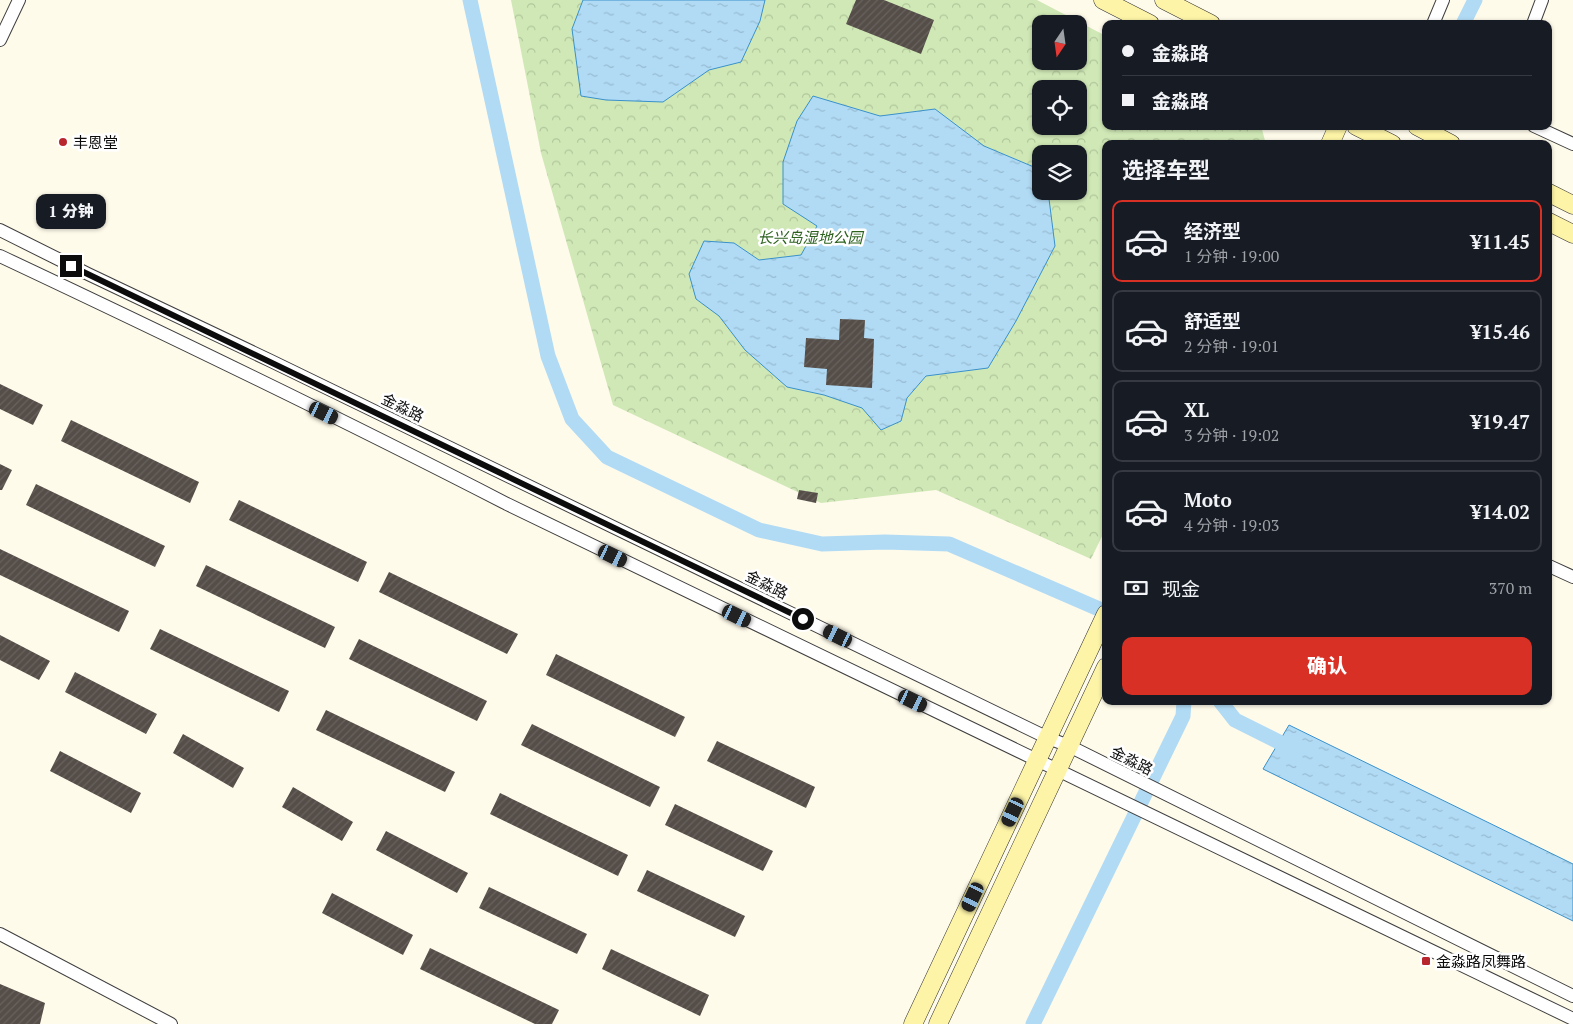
<!DOCTYPE html>
<html lang="zh">
<meta charset="utf-8">
<style>
:root{--surface:#171b24;--page:#242831;--text:#f1f3f6;--muted:#9ea1a6;--line:#363941;--accent:#d93025}
body{margin:0;font-family:"PT Serif","Noto Sans SC",serif;background:var(--page);color:var(--text);height:100vh;display:flex;flex-direction:column;font-size:19px;white-space:nowrap}
*{box-sizing:border-box;margin:0}
p{font-size:16px;color:var(--muted)}
.icon{flex:none;width:28px;height:28px;fill:none;stroke:currentColor;stroke-width:2;stroke-linecap:round;stroke-linejoin:round}
.map{position:relative;flex:1;overflow:hidden}
.side{position:absolute;left:1102px;top:140px;width:450px;height:565px;display:flex;flex-direction:column;background:var(--surface);border-radius:10px;box-shadow:0 1px 4px #0004}
.side>*{flex:none}
.guide{position:absolute;left:1102px;top:20px;width:450px;height:110px;border-radius:10px;box-shadow:0 1px 4px #0004;display:grid;align-content:center;height:110px;padding:0 20px;background:var(--surface)}
.needle{width:32px;rotate:193deg}
.controls{position:absolute;left:1032px;top:15px;display:grid;gap:10px}
.controls a{display:grid;place-items:center;width:55px;height:55px;border-radius:10px;background:var(--surface);box-shadow:0 1px 4px #0004;font-size:25px}
.end{position:absolute;width:22px;height:22px;margin:-11px;border:6px solid #0c0c0c;background:#fff;box-shadow:0 0 0 2px #fff}
.from{border-radius:50%}
.bubble{position:absolute;height:35px;border-radius:10px;background:var(--surface);box-shadow:0 1px 4px #0004;font-size:16px;font-weight:800;line-height:35px;text-align:center}
.car{position:absolute;width:15px;height:30px;margin:-15px -8px;border-radius:6px;box-shadow:0 0 4px 1px #0007;background:linear-gradient(#222 24%,#8ab4d8 0 40%,#222 0 76%,#8ab4d8 0 86%,#222 0)}
.guide b{display:flex;align-items:center;gap:18px;height:48px;font-size:19px}
.guide b+b{border-top:1px solid var(--line)}
.guide i{width:12px;height:12px;background:var(--text)}
ul{padding:0;list-style:none}
li{display:flex;align-items:center;gap:15px;height:82px;margin:0 10px 8px;padding:0 10px;border:2px solid var(--line);border-radius:10px}
li div{flex:1}
li b{display:block;font-size:19px}
li em{font-style:normal;font-weight:800}
li.selected{border-color:var(--accent)}
li>.icon{width:45px;height:45px;stroke-width:1.5}
h2{padding:0 20px;font-size:22px;line-height:60px}
.pay{display:flex;align-items:center;gap:12px;height:55px;padding:0 20px;font-size:19px}
.pay p{margin-inline-start:auto}
.action{display:flex;gap:10px;margin-top:auto;padding:10px 20px}
.action a{flex:1;height:58px;border-radius:10px;background:var(--accent);color:#fff;font-size:20px;font-weight:800;line-height:58px;text-align:center}
.map>svg:first-child{display:block}
</style>
<div class="map">
<svg width="1573" height="1024" viewBox="0 0 1573 1024">
<defs>
<pattern id="park-crowns" width="20" height="18" patternUnits="userSpaceOnUse" patternTransform="scale(1.25)"><rect width="20" height="18" fill="#d0e8b6"/><path d="M2 6a3 3 0 1 1 6 0M12 15a3 3 0 1 1 6 0" fill="none" stroke="#b1c69b"/></pattern>
<pattern id="water-ripples" width="26" height="14" patternUnits="userSpaceOnUse" patternTransform="scale(1.25)"><rect width="26" height="14" fill="#b1dbf5"/><path d="M2 4q2-2 4 0t4 0M15 11q2-2 4 0t4 0" fill="none" stroke="#97bbd1"/></pattern>
<pattern id="building-hatch" width="6" height="6" patternUnits="userSpaceOnUse" patternTransform="scale(1.25)"><rect width="6" height="6" fill="#544d48"/><path d="M-1 1l2-2M0 6l6-6M5 7l2-2" fill="none" stroke="#68625e"/></pattern>
</defs>
<rect width="100%" height="100%" fill="#fffbeb"/>
<path fill="url(#park-crowns)" fill-rule="evenodd" d="M 511,0 L 1037,0 L 1106,36 L 1106,126 L 1261,126 L 1266,144 L 1106,144 L 1106,528 L 1091,559 L 936,490 L 821,503 L 613,405 L 541,153 ZM 1041,24 L 1079,24 L 1079,61 L 1041,61 ZM 1041,89 L 1079,89 L 1079,126 L 1041,126 ZM 1041,154 L 1079,154 L 1079,191 L 1041,191 Z"/>
<path fill="url(#water-ripples)" stroke="#3991ca" d="M 583,0 L 765,0 L 760,21 L 741,62 L 709,70 L 663,102 L 606,100 L 581,96 L 572,29 Z
M 813,96 L 880,116 L 935,109 L 984,146 L 1041,170 L 1041,191 L 1048,191 L 1055,246 L 1016,321 L 988,368 L 926,376 L 907,398 L 901,421 L 881,430 L 862,408 L 824,395 L 787,387 L 745,350 L 719,316 L 696,299 L 689,274 L 704,241 L 734,243 L 759,260 L 801,255 L 817,226 L 783,204 L 783,162 L 797,121 Z
M 1289,725 L 1573,864 L 1573,921 L 1263,769 Z"/>
<g fill="none" stroke-linecap="round" stroke-linejoin="round">
<path stroke="#b1dbf5" stroke-width="15" d="M 470,0 L 548,356 L 572,419 L 607,457 L 759,530 L 822,544 L 885,542 L 949,544 L 1106,612
M 1463,24 L 1475,0
M 1220,701 L 1235,720 L 1297,751
M 1033,1024 L 1183,716 L 1184,701"/>
</g>
<path fill="url(#building-hatch)" d="M 856,0 L 884,0 L 934,20 L 921,54 L 846,24 Z
M 840,319 L 865,320 L 864,338 L 874,339 L 872,388 L 826,385 L 827,369 L 804,367 L 806,338 L 839,340 Z
M 0,384 L 43,405 L 33,425 L 0,409 Z
M 71,420 L 199,482 L 190,503 L 61,441 Z
M 0,464 L 12,470 L 2,490 L 0,490 Z
M 36,484 L 165,546 L 155,567 L 26,505 Z
M 799,490 L 818,493 L 816,503 L 797,499 Z
M 239,500 L 367,562 L 358,582 L 229,520 Z
M 0,549 L 129,611 L 119,632 L 0,575 Z
M 206,565 L 335,627 L 325,648 L 196,586 Z
M 389,572 L 518,634 L 507,654 L 379,592 Z
M 160,629 L 289,691 L 279,712 L 150,649 Z
M 0,635 L 50,661 L 39,680 L 0,660 Z
M 359,639 L 487,701 L 477,721 L 349,659 Z
M 556,654 L 685,717 L 675,737 L 546,675 Z
M 75,672 L 157,714 L 146,734 L 65,692 Z
M 326,710 L 455,772 L 445,792 L 316,730 Z
M 532,724 L 660,787 L 650,807 L 521,745 Z
M 183,734 L 244,768 L 233,788 L 173,753 Z
M 717,741 L 815,787 L 806,808 L 707,761 Z
M 60,751 L 141,793 L 131,813 L 50,771 Z
M 293,787 L 353,822 L 342,841 L 282,807 Z
M 500,793 L 628,855 L 618,876 L 490,814 Z
M 675,804 L 773,851 L 763,871 L 665,825 Z
M 386,831 L 468,873 L 457,893 L 376,850 Z
M 647,870 L 745,916 L 735,937 L 637,891 Z
M 489,887 L 587,934 L 577,954 L 479,908 Z
M 332,893 L 413,935 L 403,955 L 322,913 Z
M 430,948 L 559,1010 L 552,1024 L 535,1024 L 420,969 Z
M 611,949 L 709,995 L 700,1016 L 602,969 Z
M 0,984 L 45,1003 L 40,1024 L 0,1024 Z"/>
<g fill="none" stroke-linecap="round" stroke-linejoin="round">
<g stroke="#3f3f3f" stroke-width="14">
<path id="street" d="M 1433,24 L 1443,0
M 1533,24 L 1542,0
M 0,40 L 19,0
M 1534,126 L 1573,144
M 0,230 L 88,274 L 271,361 L 1048,738 L 1069,746 L 1573,996
M 0,256 C 170,336 340,418 507,504 L 1573,1019
M 1549,566 L 1573,577
M 0,934 L 171,1024"/>
</g>
<g stroke="#2e2e2e" stroke-width="19">
<path id="secondary" d="M 1103,0 L 1150,24
M 1164,0 L 1211,24
M 1356,126 L 1392,144
M 1417,126 L 1451,144
M 1330,144 L 1338,126
M 1549,193 L 1573,205
M 1549,222 L 1573,234
M 913,1024 L 1106,614
M 938,1024 L 1106,667"/>
</g>
<use href="#street" stroke="#fff" stroke-width="12"/>
<use href="#secondary" stroke="#fdf4a7" stroke-width="18"/>
</g>
<g fill="none" stroke-linecap="round" stroke-linejoin="round">
<path stroke="#0c0c0c" stroke-width="6" d="M 71,266 L 803,619"/>
</g>
<g fill="#b9272e" stroke="#fff" stroke-width="2">
<circle cx="63" cy="142" r="5"/>
<rect x="1421" y="956" width="10" height="10" rx="2.5"/>
</g>
<g text-anchor="middle" dominant-baseline="central" stroke-width="5" stroke-linejoin="round" paint-order="stroke">
<g font-size="15" fill="#0c0c0c" stroke="#fff" text-anchor="start">
<text x="73" y="142">丰恩堂</text>
<text x="1436" y="961">金淼路凤舞路</text>
</g>
<g font-size="15" font-style="italic" fill="#2c621e" stroke="#fff">
<text x="810" y="237">长兴岛湿地公园</text>
</g>
<g font-size="15" fill="#0c0c0c" stroke="#fff">
<text transform="translate(403 407) rotate(26)">金淼路</text>
<text transform="translate(767 584) rotate(26)">金淼路</text>
<text transform="translate(1132 760) rotate(26)">金淼路</text>
</g>
</g>
</svg>
<div class="controls">
<a><svg class="needle" viewBox="-14 -14 28 28"><path d="M0-13l5 13h-10z" fill="#e53935"/><path d="M0 13l5-13h-10z" fill="#9ea1a6"/></svg></a>
<a><svg class="icon" aria-label="locate" viewBox="0 0 24 24"><circle cx="12" cy="12" r="6"/><path d="M12 2v4M12 18v4M2 12h4M18 12h4"/></svg></a>
<a><svg class="icon" aria-label="layers" viewBox="0 0 24 24"><path d="M12 4l9 5-9 5-9-5zM3 14l9 5 9-5"/></svg></a>
</div>
<i class="end from" style="left:803px;top:619px"></i>
<i class="end" style="left:71px;top:266px"></i>
<div class="bubble" style="left:36px;top:194px;width:70px">1 分钟</div>
<i class="car" style="left:324px;top:413px;rotate:116deg"></i>
<i class="car" style="left:613px;top:556px;rotate:116deg"></i>
<i class="car" style="left:737px;top:616px;rotate:116deg"></i>
<i class="car" style="left:838px;top:636px;rotate:296deg"></i>
<i class="car" style="left:913px;top:701px;rotate:116deg"></i>
<i class="car" style="left:1013px;top:812px;rotate:205deg"></i>
<i class="car" style="left:973px;top:897px;rotate:205deg"></i>
<div class="guide">
<b><i class="from"></i>金淼路</b>
<b><i></i>金淼路</b>
</div>
<section class="side">
<h2>选择车型</h2>
<ul>
<li class="selected"><svg class="icon" aria-label="car" viewBox="0 0 24 24"><path d="M5 17H2v-5l4-1 3-4h7l3 4 3 1v5h-3M9 17h6M6 11h13"/><circle cx="7" cy="17" r="2"/><circle cx="17" cy="17" r="2"/></svg><div><b>经济型</b><p>1 分钟 · 19:00</p></div><em>¥11.45</em></li>
<li><svg class="icon" aria-label="car" viewBox="0 0 24 24"><path d="M5 17H2v-5l4-1 3-4h7l3 4 3 1v5h-3M9 17h6M6 11h13"/><circle cx="7" cy="17" r="2"/><circle cx="17" cy="17" r="2"/></svg><div><b>舒适型</b><p>2 分钟 · 19:01</p></div><em>¥15.46</em></li>
<li><svg class="icon" aria-label="car" viewBox="0 0 24 24"><path d="M5 17H2v-5l4-1 3-4h7l3 4 3 1v5h-3M9 17h6M6 11h13"/><circle cx="7" cy="17" r="2"/><circle cx="17" cy="17" r="2"/></svg><div><b>XL</b><p>3 分钟 · 19:02</p></div><em>¥19.47</em></li>
<li><svg class="icon" aria-label="car" viewBox="0 0 24 24"><path d="M5 17H2v-5l4-1 3-4h7l3 4 3 1v5h-3M9 17h6M6 11h13"/><circle cx="7" cy="17" r="2"/><circle cx="17" cy="17" r="2"/></svg><div><b>Moto</b><p>4 分钟 · 19:03</p></div><em>¥14.02</em></li>
</ul>
<div class="pay"><svg class="icon" aria-label="cash" viewBox="0 0 24 24"><path d="M3 7h18v10H3z"/><circle cx="12" cy="12" r="2"/></svg>现金<p>370 m</p></div>
<div class="action"><a>确认</a></div>
</section>
</div>
